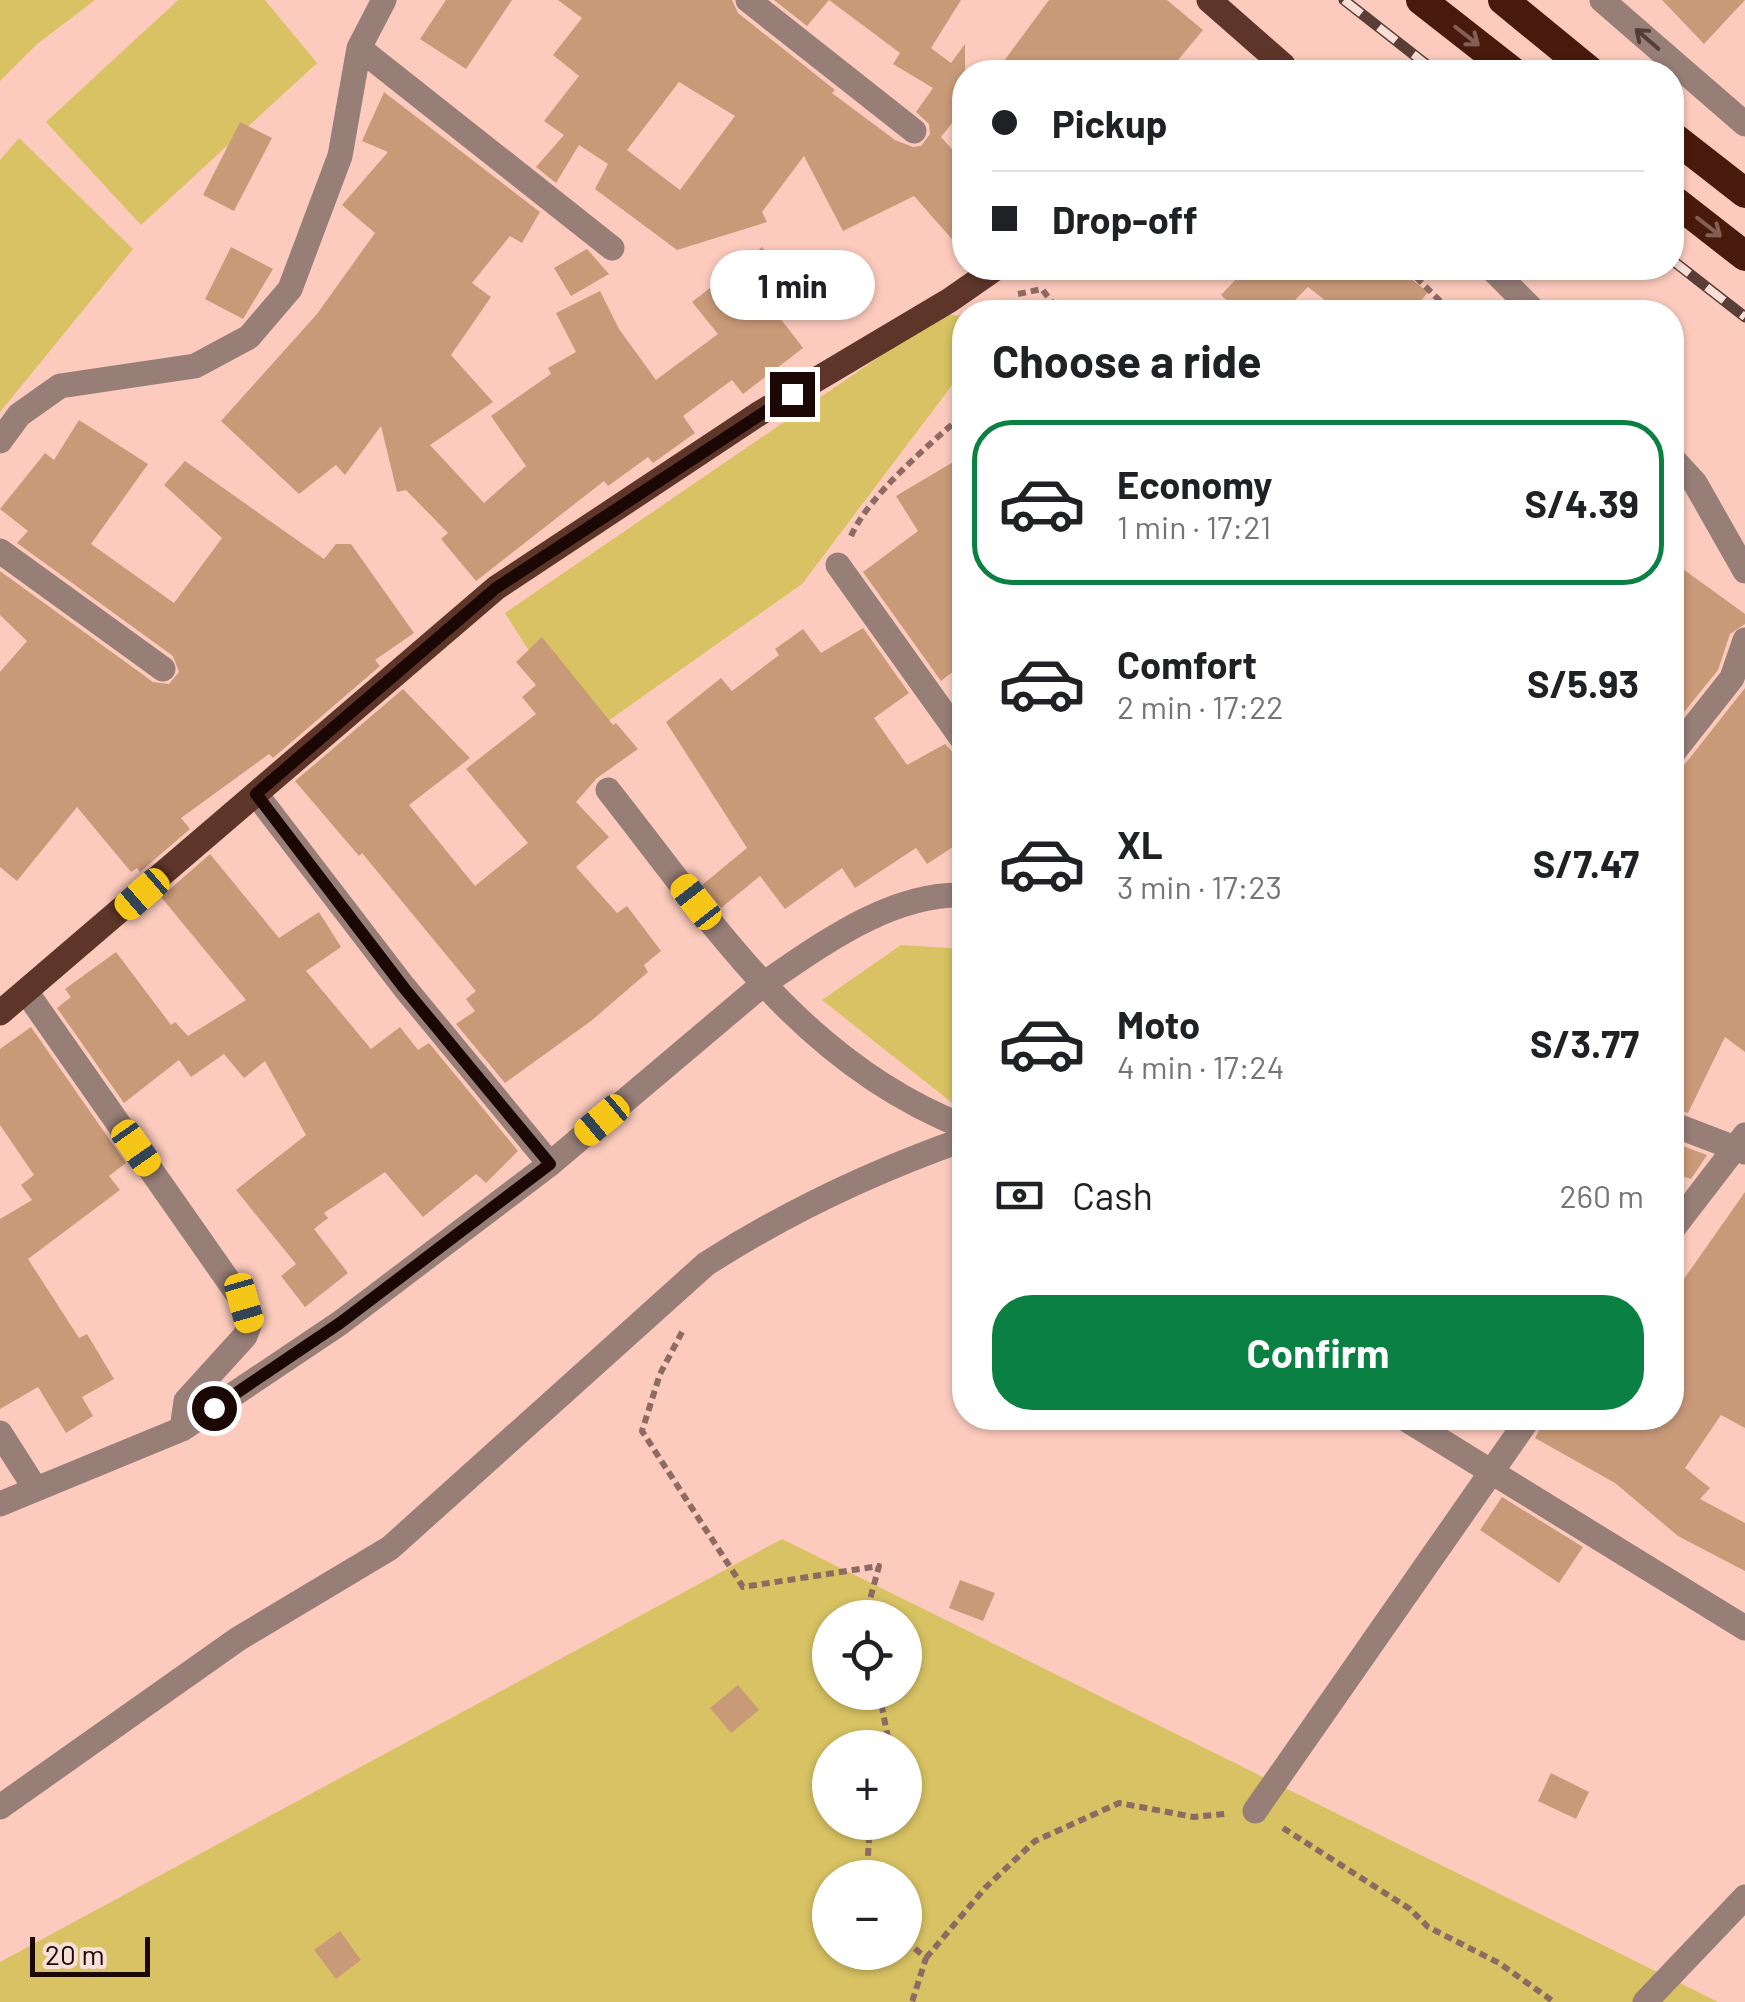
<!DOCTYPE html>
<meta charset="utf-8">
<style>
:root{--surface:#fff;--page:#f6f6f6;--text:#202124;--muted:#757577;--line:#e0e0e0;--accent:#0b8043}
body{margin:0;font-family:Barlow,sans-serif;background:var(--page);color:var(--text);height:100vh;display:flex;flex-direction:column;font-size:38px;white-space:nowrap}
*{box-sizing:border-box;margin:0}
p{font-size:32px;color:var(--muted)}
.icon{flex:none;width:55px;height:55px;fill:none;stroke:currentColor;stroke-width:2;stroke-linecap:round;stroke-linejoin:round}
.map{position:relative;flex:1;overflow:hidden}
.panel{position:absolute;left:952px;top:300px;width:732px;height:1130px;display:flex;flex-direction:column;background:var(--surface);border-radius:40px;box-shadow:0 2px 8px #0004}
.panel>*{flex:none}
.guide{position:absolute;left:952px;top:60px;width:732px;height:220px;border-radius:40px;box-shadow:0 2px 8px #0004;display:grid;align-content:center;height:220px;padding:0 40px;background:var(--surface)}
.tools{position:absolute;left:812px;top:1600px;display:grid;gap:20px}
.tools a{display:grid;place-items:center;width:110px;height:110px;border-radius:50%;background:var(--surface);box-shadow:0 2px 8px #0004;font-size:50px}
.scale{position:absolute;left:30px;bottom:25px;width:120px;box-sizing:border-box;padding-left:10px;border:5px solid #1b0704;border-top:0;font-size:28px;line-height:35px;white-space:nowrap;color:#1b0704;-webkit-text-stroke:8px #f8dfd8;paint-order:stroke}
.end{position:absolute;width:45px;height:45px;margin:-22px;border:12px solid #1b0704;background:#fff;box-shadow:0 0 0 5px #fff}
.from{border-radius:50%}
.bubble{position:absolute;height:70px;border-radius:35px;background:var(--surface);box-shadow:0 2px 8px #0004;font-size:32px;font-weight:700;line-height:70px;text-align:center}
.car{position:absolute;width:30px;height:60px;margin:-30px -15px;border-radius:12px;box-shadow:0 0 8px 2px #0007;background:linear-gradient(#f5c518 24%,#345 0 40%,#f5c518 0 76%,#345 0 86%,#f5c518 0)}
.guide b{display:flex;align-items:center;gap:35px;height:95px;font-size:38px}
.guide b+b{border-top:2px solid var(--line)}
.guide i{width:25px;height:25px;background:var(--text)}
ul{padding:0;list-style:none}
li{display:flex;align-items:center;gap:30px;height:165px;margin:0 20px 15px;padding:0 20px;border:5px solid transparent;border-radius:40px}
li div{flex:1}
li b{display:block;font-size:38px}
li em{font-style:normal;font-weight:700}
li.selected{border-color:var(--accent)}
li>.icon{width:90px;height:90px;stroke-width:1.5}
h2{padding:0 40px;font-size:45px;line-height:120px}
.pay{display:flex;align-items:center;gap:25px;height:110px;padding:0 40px;font-size:38px}
.pay p{margin-inline-start:auto}
.cta{display:flex;gap:20px;margin-top:auto;padding:20px 40px}
.cta a{flex:1;height:115px;border-radius:40px;background:var(--accent);color:#fff;font-size:40px;font-weight:700;line-height:115px;text-align:center}
.map>svg:first-child{display:block}
</style>
<div class="map">
<svg width="1745" height="2002" viewBox="0 0 1745 2002">
<rect width="100%" height="100%" fill="#fccbbd"/>
<path fill="#d8c263" fill-rule="evenodd" d="M 0,0 L 95,0 L 37,44 L 0,81 Z
M 178,0 L 265,0 L 317,63 L 141,225 L 46,122 Z
M 19,138 L 133,249 L 0,412 L 0,160 Z
M 942,314 L 965,316 L 965,368 L 802,584 L 584,738 L 505,613 Z
M 901,945 L 965,949 L 965,1113 L 822,1000 Z
M 782,1539 L 1718,2002 L 0,2002 L 0,1962 ZM 830,1618 L 905,1618 L 905,1692 L 830,1692 ZM 830,1748 L 905,1748 L 905,1822 L 830,1822 ZM 830,1878 L 905,1878 L 905,1952 L 830,1952 Z"/>
<path fill="#c99a78" fill-rule="evenodd" d="M 446,0 L 512,0 L 466,69 L 420,39 Z
M 558,0 L 732,0 L 738,13 L 835,90 L 832,93 L 895,140 L 913,147 L 921,146 L 930,134 L 929,124 L 916,112 L 933,88 L 893,64 L 900,53 L 829,0 L 807,26 L 774,0 L 961,0 L 931,48 L 951,63 L 965,44 L 965,107 L 941,137 L 965,164 L 965,254 L 914,196 L 843,231 L 804,156 L 762,212 L 767,222 L 677,250 L 595,189 L 608,164 L 579,145 L 556,183 L 536,167 L 564,135 L 544,121 L 579,76 L 553,55 L 582,18 ZM 679,82 L 735,116 L 680,190 L 627,150 Z
M 1049,0 L 1167,0 L 1203,30 L 1168,72 L 996,72 Z
M 1662,0 L 1745,0 L 1704,44 Z
M 384,92 L 540,212 L 522,243 L 510,236 L 472,283 L 491,297 L 451,355 L 493,402 L 430,445 L 484,503 L 526,466 L 491,416 L 551,374 L 548,368 L 576,352 L 556,313 L 600,291 L 619,329 L 656,380 L 718,334 L 692,302 L 762,247 L 803,301 L 780,318 L 803,348 L 743,394 L 732,380 L 683,416 L 695,433 L 653,463 L 648,457 L 608,486 L 604,481 L 476,581 L 441,539 L 448,533 L 406,490 L 397,492 L 381,426 L 345,475 L 336,465 L 299,494 L 221,421 L 317,314 L 375,233 L 342,205 L 388,152 L 362,141 Z
M 240,122 L 272,138 L 234,211 L 203,195 Z
M 231,247 L 273,269 L 243,319 L 205,299 Z
M 587,249 L 609,274 L 571,296 L 554,268 Z
M 1247,268 L 1397,268 L 1428,292 L 1412,312 L 1340,312 L 1308,287 L 1283,312 L 1239,312 L 1221,295 Z
M 79,420 L 148,464 L 91,544 L 174,603 L 222,538 L 164,485 L 185,461 L 324,559 L 336,544 L 351,544 L 414,633 L 375,660 L 380,666 L 273,758 L 269,754 L 181,818 L 190,829 L 140,872 L 137,868 L 131,872 L 77,807 L 17,881 L 0,867 L 0,672 L 27,641 L 0,615 L 0,571 L 153,682 L 169,684 L 179,672 L 173,656 L 17,543 L 28,531 L 0,509 L 45,453 L 54,460 Z
M 965,455 L 965,662 L 941,681 L 863,572 L 918,531 L 896,496 Z
M 1672,561 L 1745,614 L 1745,624 L 1730,634 L 1718,670 L 1672,727 Z
M 863,628 L 909,693 L 874,718 L 907,765 L 945,744 L 956,756 L 965,772 L 965,839 L 927,864 L 916,848 L 855,888 L 842,868 L 785,909 L 760,876 L 721,908 L 702,885 L 747,848 L 666,722 L 721,678 L 732,691 L 779,655 L 775,649 L 803,629 L 821,653 Z
M 542,637 L 613,725 L 616,723 L 638,749 L 597,778 L 576,802 L 609,837 L 576,867 L 617,913 L 627,906 L 661,951 L 644,965 L 648,972 L 591,1021 L 505,1083 L 456,1024 L 475,1011 L 466,999 L 476,991 L 362,853 L 359,856 L 295,781 L 403,689 L 470,758 L 409,805 L 475,886 L 528,843 L 466,769 L 536,714 L 522,697 L 536,685 L 516,662 Z
M 1745,688 L 1745,1052 L 1725,1037 L 1688,1113 L 1672,1108 L 1672,770 L 1685,764 Z
M 210,854 L 279,938 L 319,912 L 341,947 L 306,971 L 371,1049 L 400,1027 L 418,1050 L 429,1043 L 518,1151 L 486,1183 L 476,1174 L 423,1217 L 385,1172 L 324,1213 L 328,1218 L 314,1229 L 348,1273 L 305,1307 L 281,1276 L 296,1264 L 236,1190 L 306,1135 L 265,1061 L 244,1078 L 224,1054 L 191,1077 L 179,1060 L 124,1103 L 57,1008 L 71,997 L 65,989 L 116,952 L 171,1025 L 175,1022 L 188,1036 L 246,1000 L 161,897 Z
M 31,1027 L 126,1163 L 109,1176 L 120,1190 L 28,1259 L 79,1338 L 87,1334 L 114,1379 L 82,1397 L 93,1416 L 66,1433 L 38,1387 L 0,1409 L 0,1219 L 32,1200 L 21,1185 L 34,1175 L 0,1125 L 0,1049 Z
M 1672,1142 L 1707,1155 L 1691,1179 L 1672,1173 Z
M 1745,1192 L 1745,1428 L 1721,1415 L 1685,1468 L 1710,1488 L 1700,1499 L 1745,1523 L 1745,1571 L 1678,1536 L 1615,1483 L 1535,1438 L 1545,1418 L 1672,1418 L 1672,1296 Z
M 1502,1497 L 1583,1547 L 1559,1583 L 1480,1530 Z
M 960,1580 L 995,1593 L 983,1621 L 949,1608 Z
M 738,1685 L 759,1710 L 731,1733 L 710,1708 Z
M 1551,1773 L 1589,1792 L 1576,1819 L 1538,1801 Z
M 340,1931 L 361,1960 L 336,1979 L 314,1950 Z"/>
<g fill="none" stroke-linecap="round" stroke-linejoin="round">
<path stroke="#8d6a62" stroke-width="6" stroke-dasharray="8 5" stroke-linecap="butt" d="M 1407,268 L 1451,312
M 1018,294 L 1042,289 L 1054,305 L 1049,312
M 851,536 C 869,495 930,444 965,413
M 682,1332 L 660,1374 L 642,1431 L 743,1587 L 879,1566 L 865,1618
M 879,1692 L 890,1748
M 870,1822 L 867,1872 L 875,1878
M 1283,1828 L 1410,1909 L 1428,1927 L 1499,1963 L 1554,2002
M 905,1940 L 926,1958 L 912,2002
M 926,1958 L 985,1888 L 1035,1841 L 1119,1803 L 1194,1817 L 1225,1814"/>
<path stroke="#977e77" stroke-width="25" d="M 748,0 L 914,131
M 1602,0 L 1745,124
M 359,48 L 612,248
M 1491,268 L 1535,312
M 0,441 L 19,415 L 60,386 L 195,366 L 249,337 L 290,289 L 340,156 L 359,48 L 384,0
M 1672,458 L 1695,483 L 1745,571
M 0,551 L 163,669
M 838,565 L 965,743
M 1672,754 L 1732,678 L 1745,640
M 608,790 C 713,923 801,1063 965,1127
M 256,794 L 404,987 L 550,1164
M 27,993 L 244,1303 L 250,1323 L 245,1336 L 186,1401 L 182,1429
M 1672,1124 L 1745,1152
M 1672,1230 L 1745,1135
M 1404,1418 L 1745,1628
M 0,1433 L 35,1488
M 0,1504 L 182,1429 L 340,1323 L 550,1164 L 762,985 C 821,945 891,892 965,895
M 0,1807 L 238,1639 L 390,1548 L 706,1264 C 787,1212 874,1171 965,1139
M 1255,1811 L 1529,1418
M 1645,2002 L 1745,1897"/>
<path stroke="#5e3529" stroke-width="25" d="M 1209,0 L 1283,65 L 1273,72
M 0,1013 L 496,588 L 760,413 L 950,300 L 996,268"/>
<path stroke="#481a0d" stroke-width="30" d="M 1421,0 L 1513,72
M 1503,0 L 1591,72
M 1672,136 L 1745,193
M 1672,199 L 1745,256"/>
<g stroke="#593d37" stroke-width="11">
<path id="rail" d="M 1344,0 L 1436,72
M 1672,260 L 1745,317"/>
</g>
<use href="#rail" stroke="#f8dfd8" stroke-width="8" stroke-dasharray="22" stroke-linecap="butt"/>
</g>
<defs><path id="oneway-shaft" d="M-6 0H5M1.5-3L5.5 0L1.5 3" fill="none" stroke-width="1.6" stroke-linecap="round" stroke-linejoin="round" transform="scale(2.5)"/></defs>
<g stroke="#865f54">
<use href="#oneway-shaft" transform="translate(1467 36) rotate(38)"/>
<use href="#oneway-shaft" transform="translate(1709 227) rotate(38)"/>
</g>
<use stroke="#533d38" href="#oneway-shaft" transform="translate(1647 39) rotate(-139)"/>
<g fill="none" stroke-linecap="round" stroke-linejoin="round">
<path stroke="#1b0704" stroke-width="12" d="M 214,1408 L 340,1323 L 550,1164 L 404,988 L 256,794 L 496,588 L 792,394"/>
</g>
</svg>
<div class="tools">
<a><svg class="icon" aria-label="locate" viewBox="0 0 24 24"><circle cx="12" cy="12" r="6"/><path d="M12 2v4M12 18v4M2 12h4M18 12h4"/></svg></a>
<a>+</a>
<a>−</a>
</div>
<div class="scale">20 m</div>
<i class="end from" style="left:214px;top:1408px"></i>
<i class="end" style="left:792px;top:394px"></i>
<div class="bubble" style="left:710px;top:250px;width:165px">1 min</div>
<i class="car" style="left:142px;top:894px;rotate:229deg"></i>
<i class="car" style="left:696px;top:902px;rotate:322deg"></i>
<i class="car" style="left:602px;top:1120px;rotate:230deg"></i>
<i class="car" style="left:136px;top:1148px;rotate:145deg"></i>
<i class="car" style="left:244px;top:1303px;rotate:164deg"></i>
<div class="guide">
<b><i class="from"></i>Pickup</b>
<b><i></i>Drop-off</b>
</div>
<section class="panel">
<h2>Choose a ride</h2>
<ul>
<li class="selected"><svg class="icon" aria-label="car" viewBox="0 0 24 24"><path d="M5 17H2v-5l4-1 3-4h7l3 4 3 1v5h-3M9 17h6M6 11h13"/><circle cx="7" cy="17" r="2"/><circle cx="17" cy="17" r="2"/></svg><div><b>Economy</b><p>1 min · 17:21</p></div><em>S/4.39</em></li>
<li><svg class="icon" aria-label="car" viewBox="0 0 24 24"><path d="M5 17H2v-5l4-1 3-4h7l3 4 3 1v5h-3M9 17h6M6 11h13"/><circle cx="7" cy="17" r="2"/><circle cx="17" cy="17" r="2"/></svg><div><b>Comfort</b><p>2 min · 17:22</p></div><em>S/5.93</em></li>
<li><svg class="icon" aria-label="car" viewBox="0 0 24 24"><path d="M5 17H2v-5l4-1 3-4h7l3 4 3 1v5h-3M9 17h6M6 11h13"/><circle cx="7" cy="17" r="2"/><circle cx="17" cy="17" r="2"/></svg><div><b>XL</b><p>3 min · 17:23</p></div><em>S/7.47</em></li>
<li><svg class="icon" aria-label="car" viewBox="0 0 24 24"><path d="M5 17H2v-5l4-1 3-4h7l3 4 3 1v5h-3M9 17h6M6 11h13"/><circle cx="7" cy="17" r="2"/><circle cx="17" cy="17" r="2"/></svg><div><b>Moto</b><p>4 min · 17:24</p></div><em>S/3.77</em></li>
</ul>
<div class="pay"><svg class="icon" aria-label="cash" viewBox="0 0 24 24"><path d="M3 7h18v10H3z"/><circle cx="12" cy="12" r="2"/></svg>Cash<p>260 m</p></div>
<div class="cta"><a>Confirm</a></div>
</section>
</div>
